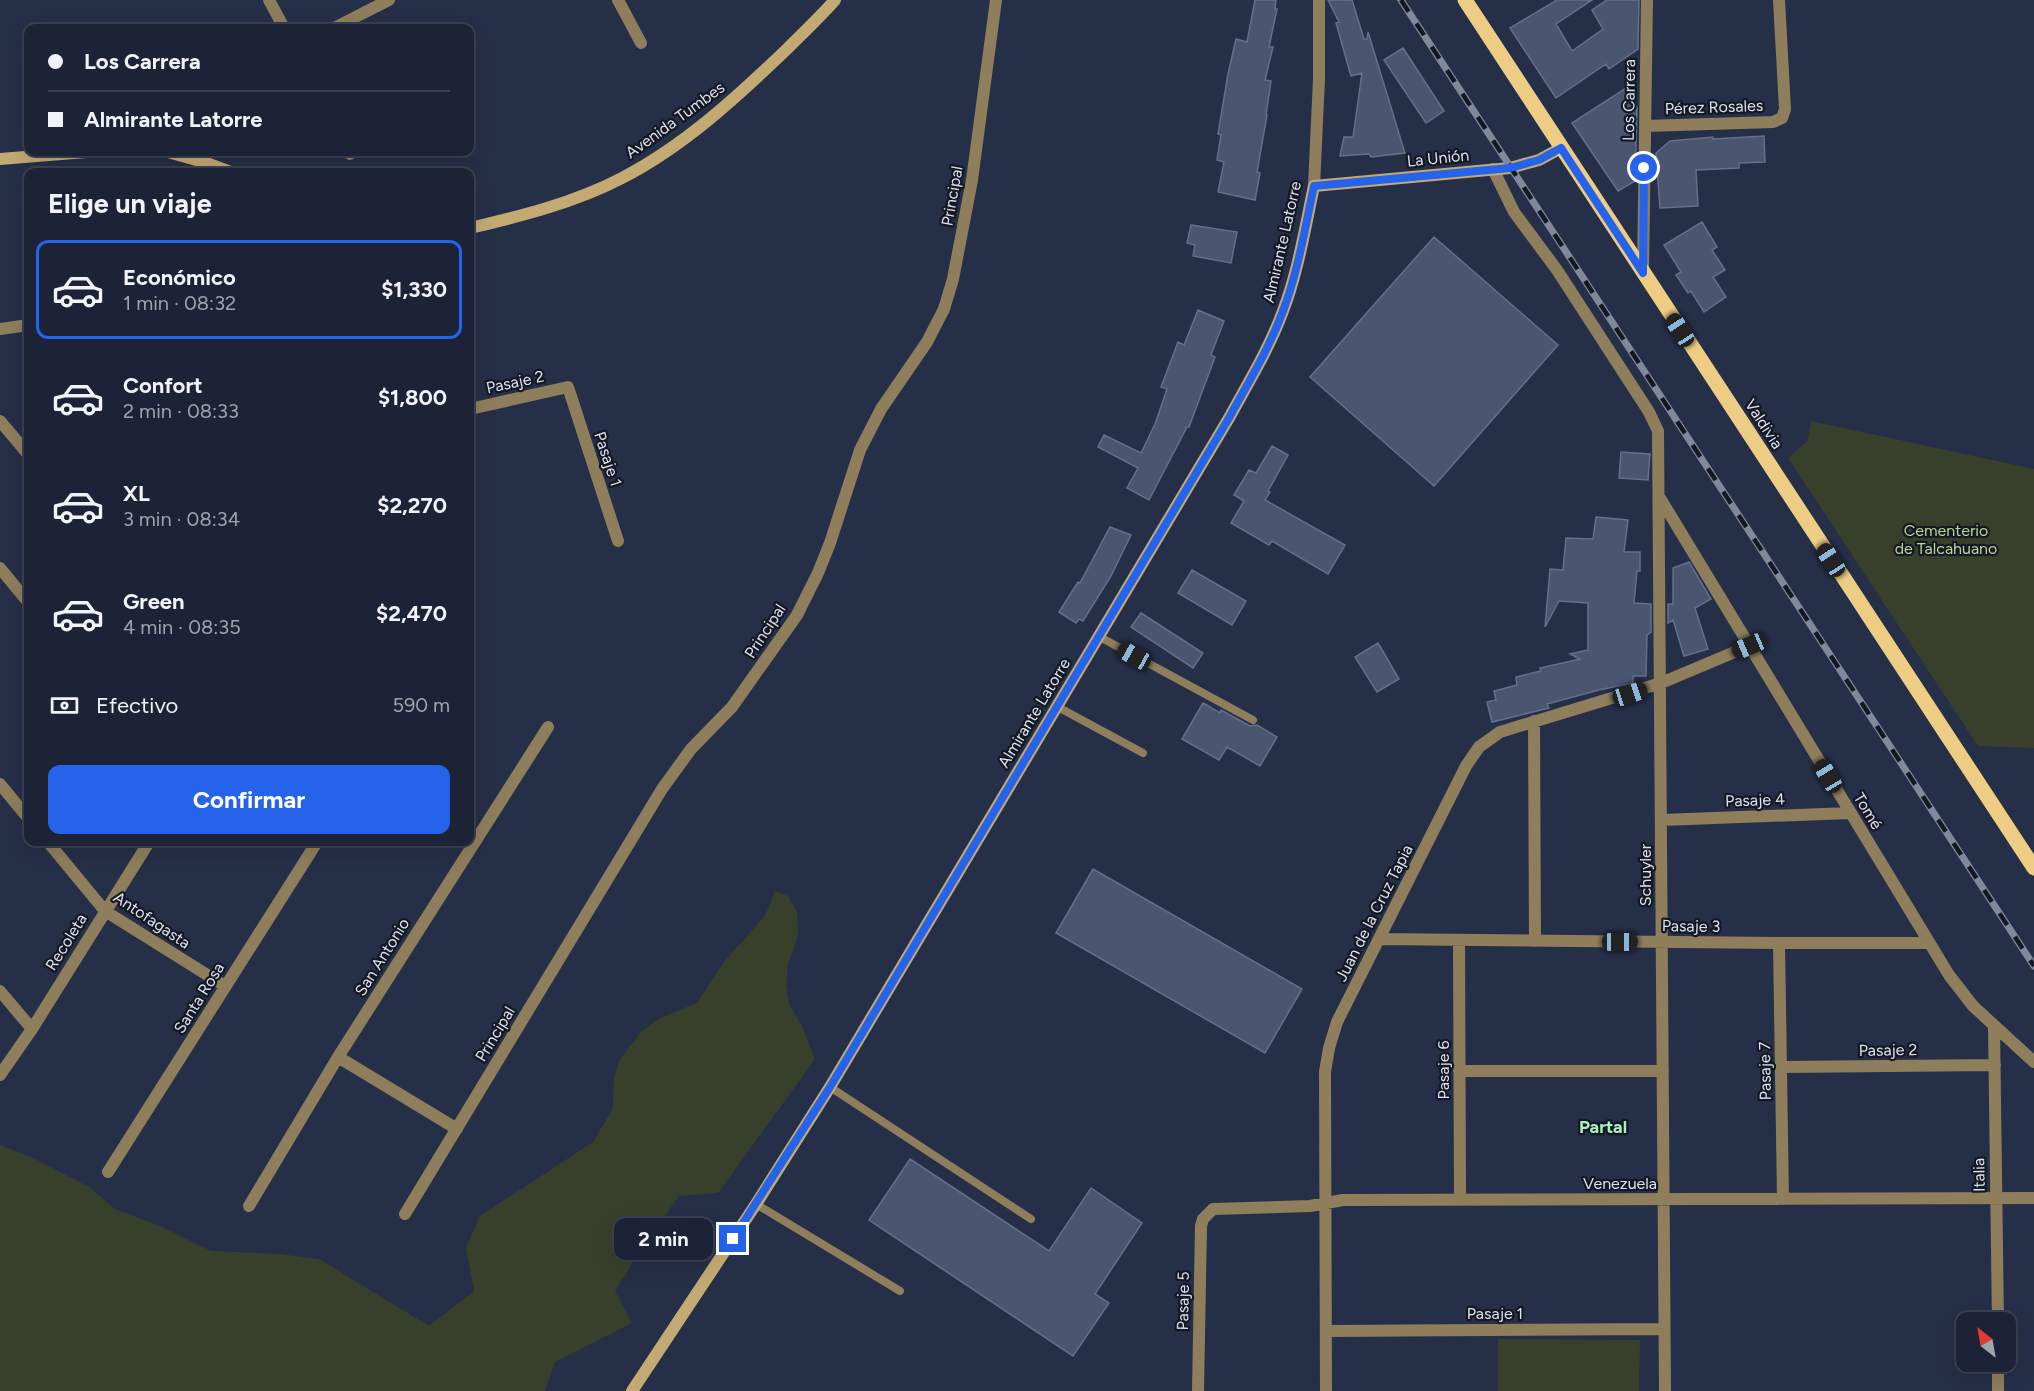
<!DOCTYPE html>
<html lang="es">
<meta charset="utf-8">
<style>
:root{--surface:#1c2336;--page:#292f42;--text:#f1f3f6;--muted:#a0a4ad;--line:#3a4051;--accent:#2563eb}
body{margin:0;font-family:Figtree,sans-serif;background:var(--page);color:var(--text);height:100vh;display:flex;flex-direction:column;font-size:22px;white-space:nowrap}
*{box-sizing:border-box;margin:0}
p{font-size:20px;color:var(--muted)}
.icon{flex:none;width:33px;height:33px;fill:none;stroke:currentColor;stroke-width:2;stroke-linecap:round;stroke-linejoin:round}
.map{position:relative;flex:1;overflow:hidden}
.panel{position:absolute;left:24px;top:168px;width:450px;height:678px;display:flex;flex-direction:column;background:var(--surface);border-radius:12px;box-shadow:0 6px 24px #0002,0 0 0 2px var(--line)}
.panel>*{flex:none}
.guide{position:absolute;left:24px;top:24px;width:450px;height:132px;border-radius:12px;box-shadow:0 6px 24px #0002,0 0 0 2px var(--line);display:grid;align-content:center;height:132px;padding:0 24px;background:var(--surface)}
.needle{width:39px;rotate:329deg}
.tools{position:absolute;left:1956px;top:1312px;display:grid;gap:12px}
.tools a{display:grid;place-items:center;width:60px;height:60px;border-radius:12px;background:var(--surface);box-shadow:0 6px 24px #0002,0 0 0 2px var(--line);font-size:30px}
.end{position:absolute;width:27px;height:27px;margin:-14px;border:8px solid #2563eb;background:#fff;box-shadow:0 0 0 3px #fff}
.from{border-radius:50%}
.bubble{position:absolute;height:42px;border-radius:12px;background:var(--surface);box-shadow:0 6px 24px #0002,0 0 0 2px var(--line);font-size:20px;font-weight:700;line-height:42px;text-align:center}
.car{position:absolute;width:18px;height:36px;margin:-18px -9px;border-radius:8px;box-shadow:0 0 4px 2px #0007;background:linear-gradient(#222 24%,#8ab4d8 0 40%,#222 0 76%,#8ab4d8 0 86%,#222 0)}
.guide b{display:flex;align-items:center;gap:21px;height:57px;font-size:22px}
.guide b+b{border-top:2px solid var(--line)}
.guide i{width:15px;height:15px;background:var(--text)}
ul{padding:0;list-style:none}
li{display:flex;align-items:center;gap:18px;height:99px;margin:0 12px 9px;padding:0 12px;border:3px solid transparent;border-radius:12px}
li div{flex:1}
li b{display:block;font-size:22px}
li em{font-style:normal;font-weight:700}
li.on{border-color:var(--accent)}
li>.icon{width:54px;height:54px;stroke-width:1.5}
h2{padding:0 24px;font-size:27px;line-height:72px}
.pay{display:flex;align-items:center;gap:15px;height:66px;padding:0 24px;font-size:22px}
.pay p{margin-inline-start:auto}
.cta{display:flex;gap:12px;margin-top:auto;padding:12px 24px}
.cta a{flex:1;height:69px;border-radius:12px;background:var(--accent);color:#fff;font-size:24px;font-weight:700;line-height:69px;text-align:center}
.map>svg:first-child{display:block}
</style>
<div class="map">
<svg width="2034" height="1391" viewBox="0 0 2034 1391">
<rect width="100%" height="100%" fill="#262f48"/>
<path fill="#38402b" d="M 1811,421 L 2034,469 L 2034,748 L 1978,746 L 1788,458 L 1808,440 Z
M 775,891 L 788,896 L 797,912 L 798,936 L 788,964 L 786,985 L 789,1004 L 802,1026 L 815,1059 L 718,1193 L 679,1196 L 661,1221 L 642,1232 L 630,1267 L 615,1291 L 632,1323 L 555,1362 L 545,1391 L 0,1391 L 0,1145 L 35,1159 L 89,1187 L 115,1209 L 160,1226 L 211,1251 L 279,1254 L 319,1259 L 429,1326 L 474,1291 L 466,1247 L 480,1216 L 593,1142 L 613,1108 L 614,1079 L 619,1061 L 641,1032 L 660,1018 L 697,1003 L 724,962 L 765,916 Z
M 1498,1339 L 1640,1340 L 1639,1391 L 1498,1391 Z"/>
<path fill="#4a556f" stroke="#656f8c" stroke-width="1.5" d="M 1255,0 L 1276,0 L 1275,9 L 1277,9 L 1269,47 L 1273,47 L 1265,80 L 1271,81 L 1266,115 L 1267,115 L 1257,172 L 1260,173 L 1255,200 L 1218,192 L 1224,162 L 1217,160 L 1221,135 L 1218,134 L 1228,74 L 1236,39 L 1247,42 Z
M 1328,0 L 1352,0 L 1364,39 L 1367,39 L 1368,32 L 1405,153 L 1371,157 L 1369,154 L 1340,156 L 1344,137 L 1353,137 L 1362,73 L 1351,76 L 1336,23 L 1339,22 Z
M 1557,0 L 1592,0 L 1556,24 L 1572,51 L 1603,29 L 1592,10 L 1607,0 L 1639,0 L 1638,49 L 1609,69 L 1606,64 L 1556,98 L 1510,28 Z
M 1403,48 L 1444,111 L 1426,123 L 1384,60 Z
M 1626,88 L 1637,107 L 1635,181 L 1618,191 L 1572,123 Z
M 1764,136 L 1765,162 L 1739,163 L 1739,168 L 1696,170 L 1698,206 L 1660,208 L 1656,153 L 1670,141 L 1713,137 L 1713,139 Z
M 1702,222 L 1717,247 L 1712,250 L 1725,270 L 1713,277 L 1726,297 L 1704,312 L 1691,291 L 1688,293 L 1676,275 L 1681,272 L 1664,245 Z
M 1191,225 L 1237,232 L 1231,263 L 1193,256 L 1195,245 L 1187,243 Z
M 1434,237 L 1558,345 L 1434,486 L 1310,377 Z
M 1198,310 L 1224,321 L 1211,355 L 1215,357 L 1189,427 L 1187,427 L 1149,500 L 1127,488 L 1138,468 L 1098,447 L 1104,435 L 1141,453 L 1155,424 L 1167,389 L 1161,387 L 1178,342 L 1184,345 Z
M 1272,446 L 1288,455 L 1268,491 L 1270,492 L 1265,500 L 1345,545 L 1328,574 L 1272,541 L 1269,545 L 1231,523 L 1244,501 L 1234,495 L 1249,470 L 1256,473 Z
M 1621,452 L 1650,454 L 1648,480 L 1619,478 Z
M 1596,517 L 1628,520 L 1624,552 L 1640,552 L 1640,571 L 1637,571 L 1634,603 L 1651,604 L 1651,632 L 1647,635 L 1646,676 L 1633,676 L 1633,683 L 1599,690 L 1547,704 L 1549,708 L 1492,722 L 1487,702 L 1496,700 L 1494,691 L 1517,685 L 1516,677 L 1541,671 L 1540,668 L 1580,659 L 1570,654 L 1588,650 L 1588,603 L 1559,601 L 1545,627 L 1550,569 L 1563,570 L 1566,538 L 1593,539 Z
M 1110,527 L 1131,535 L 1111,576 L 1083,621 L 1079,619 L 1076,623 L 1059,612 L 1078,582 L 1080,583 Z
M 1689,562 L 1711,599 L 1695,608 L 1708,649 L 1684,656 L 1673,620 L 1668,623 L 1668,604 L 1673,604 L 1673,568 Z
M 1192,570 L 1246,601 L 1232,625 L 1178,593 Z
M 1141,613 L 1203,653 L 1193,668 L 1131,627 Z
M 1378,643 L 1399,679 L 1377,692 L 1355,657 Z
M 1203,703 L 1220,713 L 1221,710 L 1250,726 L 1257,725 L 1277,737 L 1260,766 L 1227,747 L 1219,760 L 1182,739 Z
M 1093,869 L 1302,989 L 1265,1053 L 1056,933 Z
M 910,1159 L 1049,1251 L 1091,1188 L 1142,1223 L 1095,1294 L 1109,1303 L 1073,1356 L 869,1220 Z"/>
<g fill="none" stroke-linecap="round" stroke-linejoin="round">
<path stroke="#8e7e5c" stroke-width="8" d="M 1098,636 L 1253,720
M 1056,706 L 1143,753
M 830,1087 L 1031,1219
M 756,1204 L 900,1291"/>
<path stroke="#8e7e5c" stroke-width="12" d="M 269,0 L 284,28
M 618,0 L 641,43
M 334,28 L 389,0
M 1645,126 L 1773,122 L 1782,118 L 1785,109 L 1779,0
M 349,152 L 350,154
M 1493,169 L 1514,212 L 1557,270 L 1649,412 L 1658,431 L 1665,1391
M 1314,186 L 1319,79 L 1319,0
M 1643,272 L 1647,0
M 0,329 L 28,325
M 470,409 L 568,387 L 618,541
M 0,421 L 28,454
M 1660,498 L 1949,975 L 1973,1006 L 2034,1062
M 0,568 L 28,602
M 1534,721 L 1535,941
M 0,784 L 28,818
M 1662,820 L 1850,813
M 48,842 L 105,911 L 225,986
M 1380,939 L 1779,943 L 1929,943
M 1459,940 L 1460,1199
M 1779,943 L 1783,1199
M 0,991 L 32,1029
M 1994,1027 L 1998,1323
M 338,1057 L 457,1129
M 1781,1067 L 1995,1065
M 1459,1071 L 1663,1071
M 0,1075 L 32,1029 L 149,842
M 108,1172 L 317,842
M 249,1206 L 338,1057 L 548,727
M 405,1214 L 662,789 L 691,749 L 732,707 L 797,615 L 818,573 L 830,543 L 860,450 L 881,409 L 927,342 L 944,309 L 953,279 L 972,180 L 996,0
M 1326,1331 L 1664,1329
M 1998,1362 L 1998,1391
M 1198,1391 L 1201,1226 L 1203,1219 L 1213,1209 L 1310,1206 L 1343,1200 L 2034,1198
M 1326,1391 L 1325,1072 L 1329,1048 L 1337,1022 L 1466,766 L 1479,747 L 1500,732 L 1661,683 L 1749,646"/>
<path stroke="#c3aa73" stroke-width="12" d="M 168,152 L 207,163 L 231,172
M 0,159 L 86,152
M 470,228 C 521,216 574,203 622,178 C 684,146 737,97 787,49 C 803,33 820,17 835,0
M 632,1391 L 756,1204 L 830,1087 L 1229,418 C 1248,383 1269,349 1283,311 C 1298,272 1305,228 1314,186 L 1510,168 L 1539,160 L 1561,148"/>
<path stroke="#edcc83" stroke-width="15" d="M 1465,0 L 2034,868"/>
<g stroke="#80889c" stroke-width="7">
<path id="rail" d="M 1401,0 L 2034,966"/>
</g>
<use href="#rail" stroke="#141823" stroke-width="4.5" stroke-dasharray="14" stroke-linecap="butt"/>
</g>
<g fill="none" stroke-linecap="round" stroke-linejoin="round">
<path stroke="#2563eb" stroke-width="8" d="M 733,1239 L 830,1087 L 1229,418 C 1248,383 1269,349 1283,311 C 1298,272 1305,228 1314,186 L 1510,168 L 1539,160 L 1561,148 L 1643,273 L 1644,168"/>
</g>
<g text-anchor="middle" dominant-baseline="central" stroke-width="4.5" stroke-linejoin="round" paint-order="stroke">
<g font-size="16" fill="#dce2f2" stroke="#141823">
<text transform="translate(1629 100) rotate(-89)">Los Carrera</text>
<text transform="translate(1714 107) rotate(-2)">Pérez Rosales</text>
<text transform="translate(675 120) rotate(-36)">Avenida Tumbes</text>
<text transform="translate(1438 158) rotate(-6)">La Unión</text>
<text transform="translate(952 196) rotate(-80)">Principal</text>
<text transform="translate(1282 242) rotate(-77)">Almirante Latorre</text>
<text transform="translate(515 382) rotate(-12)">Pasaje 2</text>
<text transform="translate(1764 424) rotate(57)">Valdivia</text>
<text transform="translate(608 459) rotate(72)">Pasaje 1</text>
<text transform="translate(765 631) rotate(-57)">Principal</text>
<text transform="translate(1034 713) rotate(-59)">Almirante Latorre</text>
<text transform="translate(1755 800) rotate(-2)">Pasaje 4</text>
<text transform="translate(1868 811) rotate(59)">Tomé</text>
<text transform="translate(1645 875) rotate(-90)">Schuyler</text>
<text transform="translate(1374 913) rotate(-63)">Juan de la Cruz Tapia</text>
<text transform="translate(152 920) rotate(34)">Antofagasta</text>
<text transform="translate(1691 926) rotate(1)">Pasaje 3</text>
<text transform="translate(66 942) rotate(-58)">Recoleta</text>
<text transform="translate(382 957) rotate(-58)">San Antonio</text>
<text transform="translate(199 998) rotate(-58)">Santa Rosa</text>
<text transform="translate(495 1034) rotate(-59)">Principal</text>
<text transform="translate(1888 1050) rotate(-1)">Pasaje 2</text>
<text transform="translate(1443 1070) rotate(-90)">Pasaje 6</text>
<text transform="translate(1765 1071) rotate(-91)">Pasaje 7</text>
<text transform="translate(1979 1175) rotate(-91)">Italia</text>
<text x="1620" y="1183">Venezuela</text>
<text transform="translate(1183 1301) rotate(-89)">Pasaje 5</text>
<text x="1495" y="1313">Pasaje 1</text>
</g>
<g font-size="16" fill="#bdd598" stroke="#141823">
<text x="1946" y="530">Cementerio<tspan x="1946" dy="18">de Talcahuano</tspan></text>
</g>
<g font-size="18" font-weight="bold" fill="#a9f1be" stroke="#141823">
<text x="1603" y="1127">Partal</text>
</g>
</g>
</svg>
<div class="tools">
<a><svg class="needle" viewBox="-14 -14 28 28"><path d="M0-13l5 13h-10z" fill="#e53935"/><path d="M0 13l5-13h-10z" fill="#a0a4ad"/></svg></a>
</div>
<i class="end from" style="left:1644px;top:168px"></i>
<i class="end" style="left:733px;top:1239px"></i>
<div class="bubble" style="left:614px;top:1218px;width:99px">2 min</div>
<i class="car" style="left:1680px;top:330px;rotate:327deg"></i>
<i class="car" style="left:1831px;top:560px;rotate:327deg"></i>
<i class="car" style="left:1749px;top:646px;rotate:247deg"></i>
<i class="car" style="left:1134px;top:656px;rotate:299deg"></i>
<i class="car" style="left:1630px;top:694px;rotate:72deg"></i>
<i class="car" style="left:1828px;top:776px;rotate:329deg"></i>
<i class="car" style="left:1620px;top:942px;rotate:90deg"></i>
<div class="guide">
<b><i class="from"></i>Los Carrera</b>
<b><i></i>Almirante Latorre</b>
</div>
<section class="panel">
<h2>Elige un viaje</h2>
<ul>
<li class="on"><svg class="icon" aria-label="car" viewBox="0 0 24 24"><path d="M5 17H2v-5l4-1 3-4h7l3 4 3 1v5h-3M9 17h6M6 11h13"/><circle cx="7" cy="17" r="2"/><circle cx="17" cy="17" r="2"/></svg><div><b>Económico</b><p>1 min · 08:32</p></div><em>$1,330</em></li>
<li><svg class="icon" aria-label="car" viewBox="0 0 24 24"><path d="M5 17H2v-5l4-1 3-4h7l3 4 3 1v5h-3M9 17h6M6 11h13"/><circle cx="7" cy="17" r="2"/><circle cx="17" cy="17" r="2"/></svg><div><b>Confort</b><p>2 min · 08:33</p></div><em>$1,800</em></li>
<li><svg class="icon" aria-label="car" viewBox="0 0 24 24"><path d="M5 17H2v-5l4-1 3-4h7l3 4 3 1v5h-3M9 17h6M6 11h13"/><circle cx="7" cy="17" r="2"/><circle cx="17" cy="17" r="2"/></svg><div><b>XL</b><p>3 min · 08:34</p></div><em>$2,270</em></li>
<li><svg class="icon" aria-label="car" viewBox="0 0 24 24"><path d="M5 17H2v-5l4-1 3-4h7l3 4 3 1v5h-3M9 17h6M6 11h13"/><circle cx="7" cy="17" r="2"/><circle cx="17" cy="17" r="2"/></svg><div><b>Green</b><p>4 min · 08:35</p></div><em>$2,470</em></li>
</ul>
<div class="pay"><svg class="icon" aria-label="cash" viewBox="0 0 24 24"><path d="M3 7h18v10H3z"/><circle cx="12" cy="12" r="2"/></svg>Efectivo<p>590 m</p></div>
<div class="cta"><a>Confirmar</a></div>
</section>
</div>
